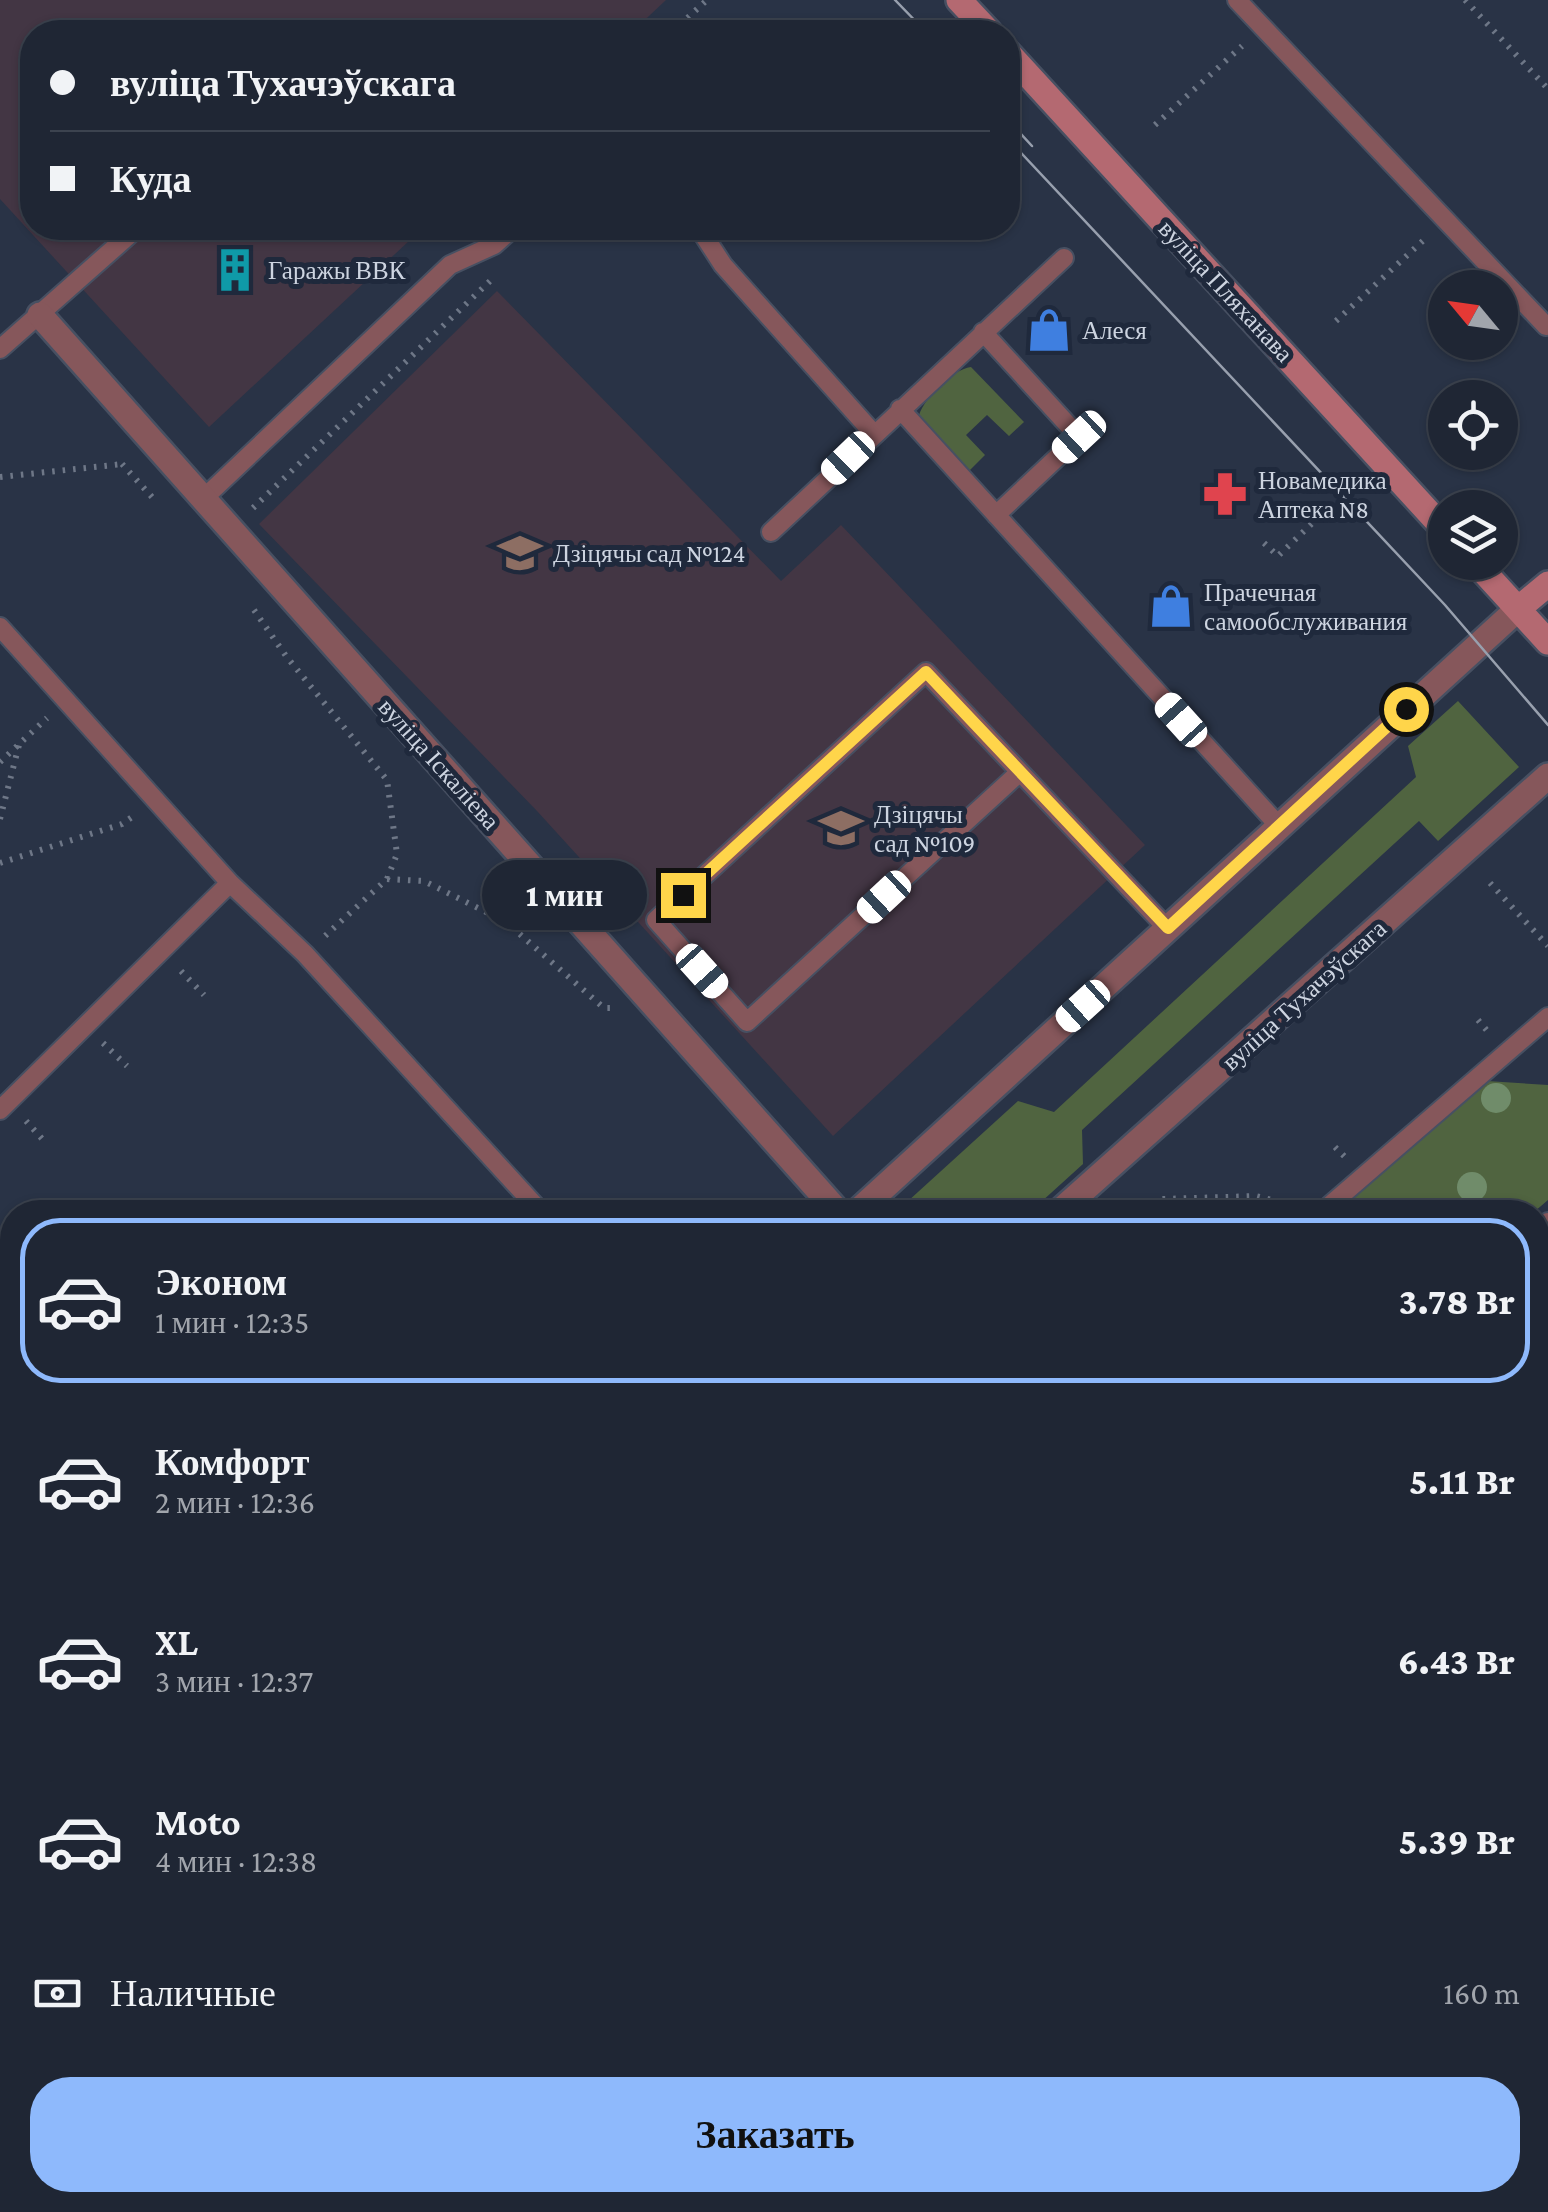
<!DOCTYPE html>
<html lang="ru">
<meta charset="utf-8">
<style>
:root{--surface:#1f2634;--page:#272e3c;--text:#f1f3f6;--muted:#a1a5ac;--line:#3c434f;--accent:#8eb9fc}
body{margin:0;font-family:"Crimson Pro",serif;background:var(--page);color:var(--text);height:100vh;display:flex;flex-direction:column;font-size:38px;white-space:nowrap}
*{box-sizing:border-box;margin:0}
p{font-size:32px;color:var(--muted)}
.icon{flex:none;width:55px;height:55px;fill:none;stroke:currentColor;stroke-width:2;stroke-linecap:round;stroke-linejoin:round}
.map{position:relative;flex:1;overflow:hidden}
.drawer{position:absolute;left:0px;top:1200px;width:1550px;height:1012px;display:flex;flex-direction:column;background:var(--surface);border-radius:40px 40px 0 0;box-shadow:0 2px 8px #0004,0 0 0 2px var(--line)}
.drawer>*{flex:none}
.hud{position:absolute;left:20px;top:20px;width:1000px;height:220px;border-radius:40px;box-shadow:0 2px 8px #0004,0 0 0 2px var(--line);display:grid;align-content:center;height:220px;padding:0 30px;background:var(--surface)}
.needle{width:65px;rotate:299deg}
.fabs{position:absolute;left:1428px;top:270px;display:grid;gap:20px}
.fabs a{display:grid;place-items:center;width:90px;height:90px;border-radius:50%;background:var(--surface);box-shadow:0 2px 8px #0004,0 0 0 2px var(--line);font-size:50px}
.end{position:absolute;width:45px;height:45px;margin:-22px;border:12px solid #ffd54a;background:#111;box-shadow:0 0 0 5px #111}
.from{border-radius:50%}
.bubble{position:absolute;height:70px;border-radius:35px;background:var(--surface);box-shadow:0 2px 8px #0004,0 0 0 2px var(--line);font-size:32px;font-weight:800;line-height:70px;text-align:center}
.car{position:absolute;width:30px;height:60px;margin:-30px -15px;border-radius:12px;box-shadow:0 0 8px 2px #0007;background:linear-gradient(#fff 24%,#345 0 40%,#fff 0 76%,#345 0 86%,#fff 0)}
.hud b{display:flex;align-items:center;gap:35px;height:95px;font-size:38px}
.hud b+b{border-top:2px solid var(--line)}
.hud i{width:25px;height:25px;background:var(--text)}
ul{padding:18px 0 0;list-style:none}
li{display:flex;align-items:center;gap:30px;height:165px;margin:0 20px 15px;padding:0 10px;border:5px solid transparent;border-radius:40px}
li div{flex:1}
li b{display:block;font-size:38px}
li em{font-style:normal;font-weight:800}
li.active{border-color:var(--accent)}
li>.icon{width:90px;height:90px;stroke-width:1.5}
.pay{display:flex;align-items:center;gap:25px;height:110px;padding:0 30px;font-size:38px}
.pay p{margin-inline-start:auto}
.primary-button{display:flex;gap:20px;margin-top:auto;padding:20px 30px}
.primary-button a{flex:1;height:115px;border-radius:40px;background:var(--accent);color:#111;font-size:40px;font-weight:800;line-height:115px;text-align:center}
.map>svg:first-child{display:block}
</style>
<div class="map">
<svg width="1548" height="2212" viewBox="0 0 1548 2212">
<rect width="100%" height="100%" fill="#293346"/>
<path fill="#433644" d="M 0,0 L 666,0 L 632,32 L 32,32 L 32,228 L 423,228 L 209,427 L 0,199 Z
M 497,291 L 781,581 L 841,525 L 1145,845 L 833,1136 L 537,811 L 259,524 Z"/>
<path fill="#506440" d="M 971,367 L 1024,422 L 1009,436 L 987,415 L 966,435 L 985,455 L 968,472 L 925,427 L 919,415 C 926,396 951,370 971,367 Z
M 1458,701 L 1519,767 L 1438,841 L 1419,821 L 1082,1130 L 1083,1164 L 1030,1212 L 896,1212 L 1018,1101 L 1054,1112 L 1416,777 L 1408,746 Z
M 1487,1081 L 1548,1085 L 1548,1200 L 1534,1212 L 1334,1212 Z"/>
<path fill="#486432" d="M 0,1814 L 12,1814 L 12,1998 L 0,1994 Z
M 12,2083 L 12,2200 L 132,2200 L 127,2212 L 0,2212 L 0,2096 Z"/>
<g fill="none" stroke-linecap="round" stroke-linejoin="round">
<g stroke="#475062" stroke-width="22">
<path id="service" d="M 1237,0 L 1546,326 L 1548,324
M 699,228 L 723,265 L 874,434
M 983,332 L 1079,437 L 996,515
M 0,349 L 137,228
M 900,409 L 1279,826
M 203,499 L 450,265 L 494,245 L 513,228
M 771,532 L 1064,258
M 0,627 L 230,883
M 1020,772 L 747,1022 L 656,920 L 926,672 L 1167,928
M 0,1110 L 230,883 L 305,954 L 541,1212
M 1322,1212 L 1548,1017
M 1538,1231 L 1548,1222
M 0,1352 L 12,1359
M 1538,1844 L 1548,1810"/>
</g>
<g stroke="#475062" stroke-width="30">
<path id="minor" d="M 40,315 L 838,1212
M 1538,1851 L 1548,1850"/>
</g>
<g stroke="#475062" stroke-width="30">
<path id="tertiary" d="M 857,1212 L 1518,609
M 1059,1212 L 1548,776
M 0,1745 L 12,1746
M 1073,2200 L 1090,2212"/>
</g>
<g stroke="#475062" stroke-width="30">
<path id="secondary" d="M 959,0 L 989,32
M 1008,53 L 1445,530
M 1475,562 L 1548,642
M 1518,609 L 1548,584"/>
</g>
<path stroke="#6e7787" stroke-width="6" stroke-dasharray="2.5 8" stroke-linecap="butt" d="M 1465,0 L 1548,89
M 672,32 L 707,0
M 1155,125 L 1242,46
M 1336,321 L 1427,237
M 122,464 L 152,497
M 0,477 L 123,464
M 253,508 L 490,281
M 1264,543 L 1278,556 L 1323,513
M 254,610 L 286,656 L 387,780 L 397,854 L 387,879 L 325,936
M 0,762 L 47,718
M 0,819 L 19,745
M 0,863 L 122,824 L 135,815
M 387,879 L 424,881 L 506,922 L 604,1008 L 614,1008
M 1490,883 L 1548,946
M 181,971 L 204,995
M 1478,1020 L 1489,1033
M 103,1043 L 127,1066
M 26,1121 L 45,1142
M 1335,1147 L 1345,1157
M 1132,1206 L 1164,1199 L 1256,1196 L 1296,1206
M 0,1995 L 12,1978
M 0,2186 L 9,2212"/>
<use href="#service" stroke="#86575b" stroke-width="18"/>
<use href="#minor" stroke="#86575b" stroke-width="25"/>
<use href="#tertiary" stroke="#86575b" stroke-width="25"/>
<use href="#secondary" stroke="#b46971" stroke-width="25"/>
<path stroke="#98a0ae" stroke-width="2.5" d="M 895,0 L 926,32
M 1008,120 L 1032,146
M 1008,139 L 1445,605 L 1548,725"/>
</g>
<g fill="#708c6a">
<circle cx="1496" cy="1098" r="15"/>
<circle cx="1472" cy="1187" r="15"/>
</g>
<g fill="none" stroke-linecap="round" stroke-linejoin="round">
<path stroke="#ffd54a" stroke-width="12" d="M 683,895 L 926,672 L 1168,928 L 1406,709"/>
</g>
<defs>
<g id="building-bare" transform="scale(3.45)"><path d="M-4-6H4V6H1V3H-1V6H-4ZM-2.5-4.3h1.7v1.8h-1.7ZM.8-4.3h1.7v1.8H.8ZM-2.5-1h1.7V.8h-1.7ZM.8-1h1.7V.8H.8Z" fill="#0f9aa8" stroke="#1f293c" stroke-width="2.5" paint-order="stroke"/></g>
<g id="shop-bare" transform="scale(3.45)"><path d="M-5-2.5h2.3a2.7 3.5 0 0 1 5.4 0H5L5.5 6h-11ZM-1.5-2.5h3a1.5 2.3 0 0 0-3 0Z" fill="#3f7fe0" stroke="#1f293c" stroke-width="2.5" paint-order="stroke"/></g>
<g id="pharmacy-bare" transform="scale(3.45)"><path d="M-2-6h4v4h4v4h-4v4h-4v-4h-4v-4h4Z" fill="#e0444e" stroke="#1f293c" stroke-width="2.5" paint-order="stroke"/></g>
<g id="school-bare" transform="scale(3.45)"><path d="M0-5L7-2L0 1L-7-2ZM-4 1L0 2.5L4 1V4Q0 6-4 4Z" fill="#8d6e63" stroke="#1f293c" stroke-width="2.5" paint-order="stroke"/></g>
</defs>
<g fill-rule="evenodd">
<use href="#building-bare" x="235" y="270"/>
<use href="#shop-bare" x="1049" y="330"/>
<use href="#pharmacy-bare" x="1225" y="494"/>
<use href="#school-bare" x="520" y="553"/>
<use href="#shop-bare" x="1171" y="606"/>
<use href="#school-bare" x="841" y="828"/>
</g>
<g text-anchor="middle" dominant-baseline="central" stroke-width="10" stroke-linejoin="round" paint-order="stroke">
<g font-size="25" fill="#cdd4e0" stroke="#1f293c" text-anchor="start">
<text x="268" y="270">Гаражы ВВК</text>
<text x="1082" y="330">Алеся</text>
<text x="1258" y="480">Новамедика<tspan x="1258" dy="29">Аптека N8</tspan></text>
<text x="553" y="553">Дзіцячы сад №124</text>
<text x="1204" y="592">Прачечная<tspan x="1204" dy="29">самообслуживания</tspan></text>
<text x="874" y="814">Дзіцячы<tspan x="874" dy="29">сад №109</tspan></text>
</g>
<g font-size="25" fill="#cdd4e0" stroke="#1f293c">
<text transform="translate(1226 291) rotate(47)">вуліца Пляханава</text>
<text transform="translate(439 764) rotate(48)">вуліца Іскаліева</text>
<text transform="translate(1304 995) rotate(-42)">вуліца Тухачэўскага</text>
</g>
</g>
</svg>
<div class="fabs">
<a><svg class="needle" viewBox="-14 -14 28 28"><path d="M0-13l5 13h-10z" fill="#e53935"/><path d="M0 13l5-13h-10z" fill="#a1a5ac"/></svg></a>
<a><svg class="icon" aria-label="locate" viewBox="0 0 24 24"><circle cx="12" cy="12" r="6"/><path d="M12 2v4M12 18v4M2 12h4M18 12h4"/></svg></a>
<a><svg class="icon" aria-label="layers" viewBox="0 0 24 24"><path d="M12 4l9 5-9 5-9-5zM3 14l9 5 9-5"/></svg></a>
</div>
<i class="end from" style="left:1406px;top:709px"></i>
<i class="end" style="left:683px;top:895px"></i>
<div class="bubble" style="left:482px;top:860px;width:165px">1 мин</div>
<i class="car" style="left:1079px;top:437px;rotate:227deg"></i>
<i class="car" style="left:848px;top:458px;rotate:226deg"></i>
<i class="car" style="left:1181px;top:720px;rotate:318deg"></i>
<i class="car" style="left:884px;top:897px;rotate:227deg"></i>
<i class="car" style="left:702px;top:971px;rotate:138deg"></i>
<i class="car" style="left:1083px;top:1006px;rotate:228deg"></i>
<div class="hud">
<b><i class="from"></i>вуліца Тухачэўскага</b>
<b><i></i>Куда</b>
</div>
<section class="drawer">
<ul>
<li class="active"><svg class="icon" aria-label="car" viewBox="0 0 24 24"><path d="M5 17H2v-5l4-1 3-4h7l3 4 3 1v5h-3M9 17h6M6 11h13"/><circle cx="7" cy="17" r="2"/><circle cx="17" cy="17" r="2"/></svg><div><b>Эконом</b><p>1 мин · 12:35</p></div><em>3.78 Br</em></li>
<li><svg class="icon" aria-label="car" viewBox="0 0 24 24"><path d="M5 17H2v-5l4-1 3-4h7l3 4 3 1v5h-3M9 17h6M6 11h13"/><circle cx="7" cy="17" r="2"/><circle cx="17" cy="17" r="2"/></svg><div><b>Комфорт</b><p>2 мин · 12:36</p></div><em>5.11 Br</em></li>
<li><svg class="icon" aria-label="car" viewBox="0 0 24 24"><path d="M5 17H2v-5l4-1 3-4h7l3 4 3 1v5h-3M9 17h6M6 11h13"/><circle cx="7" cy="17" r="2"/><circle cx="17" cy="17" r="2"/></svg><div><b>XL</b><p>3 мин · 12:37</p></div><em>6.43 Br</em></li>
<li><svg class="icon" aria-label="car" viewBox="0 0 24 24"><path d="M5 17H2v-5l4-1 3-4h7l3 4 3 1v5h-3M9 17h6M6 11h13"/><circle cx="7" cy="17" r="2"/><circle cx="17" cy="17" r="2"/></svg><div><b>Moto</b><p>4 мин · 12:38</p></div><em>5.39 Br</em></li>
</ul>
<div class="pay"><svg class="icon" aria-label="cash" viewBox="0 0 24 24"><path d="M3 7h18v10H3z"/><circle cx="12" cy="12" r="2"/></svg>Наличные<p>160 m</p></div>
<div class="primary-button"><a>Заказать</a></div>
</section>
</div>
